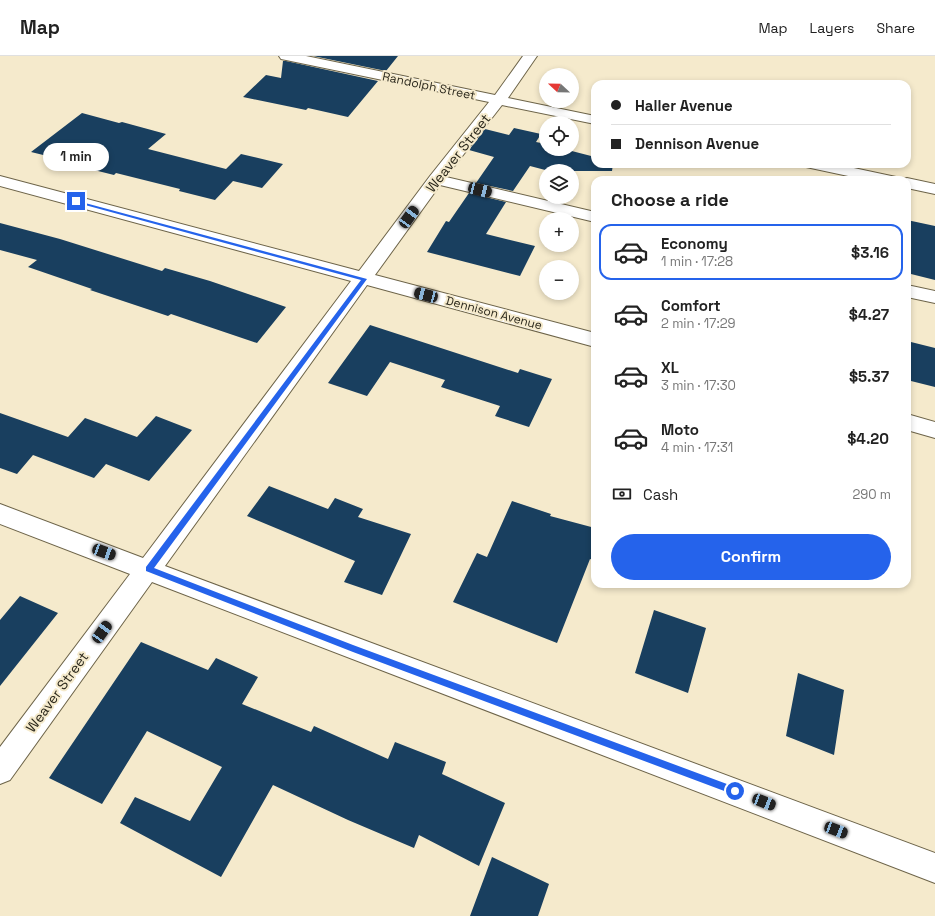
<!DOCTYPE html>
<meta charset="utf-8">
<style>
:root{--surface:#fff;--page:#f2f2f2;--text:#222;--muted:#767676;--line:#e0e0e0;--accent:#2563eb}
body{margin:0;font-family:"Space Grotesk",sans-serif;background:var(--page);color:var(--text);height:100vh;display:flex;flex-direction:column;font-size:15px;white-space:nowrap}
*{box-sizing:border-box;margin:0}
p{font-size:13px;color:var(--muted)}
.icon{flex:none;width:22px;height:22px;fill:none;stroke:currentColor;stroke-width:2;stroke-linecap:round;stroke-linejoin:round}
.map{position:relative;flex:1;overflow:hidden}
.panel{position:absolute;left:591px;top:120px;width:320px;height:412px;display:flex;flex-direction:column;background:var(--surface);border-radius:12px;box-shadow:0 2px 6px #0003}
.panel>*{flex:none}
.guide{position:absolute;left:591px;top:24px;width:320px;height:88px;border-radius:12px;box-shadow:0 2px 6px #0003;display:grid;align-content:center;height:88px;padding:0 20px;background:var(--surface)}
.needle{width:26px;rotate:292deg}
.tools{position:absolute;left:539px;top:12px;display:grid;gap:8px}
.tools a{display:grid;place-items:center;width:40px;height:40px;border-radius:50%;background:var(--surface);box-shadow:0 2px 6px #0003;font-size:20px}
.end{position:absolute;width:18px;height:18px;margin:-9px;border:5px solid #2563eb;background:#fff;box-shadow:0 0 0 2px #fff}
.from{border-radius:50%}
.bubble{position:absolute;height:28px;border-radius:14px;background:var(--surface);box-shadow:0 2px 6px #0003;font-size:13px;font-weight:600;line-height:28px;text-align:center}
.car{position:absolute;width:12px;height:24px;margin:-12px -6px;border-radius:5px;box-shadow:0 0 3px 1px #0007;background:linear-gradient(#222 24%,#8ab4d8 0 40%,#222 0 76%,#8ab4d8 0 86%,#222 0)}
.guide b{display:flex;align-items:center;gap:14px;height:38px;font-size:15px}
.guide b+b{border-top:1px solid var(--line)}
.guide i{width:10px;height:10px;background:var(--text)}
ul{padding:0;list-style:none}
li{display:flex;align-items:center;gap:12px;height:56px;margin:0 8px 6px;padding:0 12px;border:2px solid transparent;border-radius:12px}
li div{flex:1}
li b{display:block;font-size:15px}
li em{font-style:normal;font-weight:600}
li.current{border-color:var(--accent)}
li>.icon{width:36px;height:36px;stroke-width:1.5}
h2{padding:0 20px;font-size:18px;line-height:48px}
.pay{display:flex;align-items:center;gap:10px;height:44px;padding:0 20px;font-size:15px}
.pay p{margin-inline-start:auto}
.action{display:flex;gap:8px;margin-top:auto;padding:8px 20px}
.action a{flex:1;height:46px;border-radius:24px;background:var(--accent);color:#fff;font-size:16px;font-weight:600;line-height:46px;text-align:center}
header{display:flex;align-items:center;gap:24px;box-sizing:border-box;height:56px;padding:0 20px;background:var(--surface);border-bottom:1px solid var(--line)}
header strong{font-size:19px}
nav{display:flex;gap:22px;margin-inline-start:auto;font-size:14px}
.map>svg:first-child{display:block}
</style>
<header>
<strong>Map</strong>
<nav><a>Map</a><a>Layers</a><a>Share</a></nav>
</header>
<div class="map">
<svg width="935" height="860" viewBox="0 0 935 860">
<rect width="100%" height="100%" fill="#f5eacc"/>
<path fill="#193f5f" d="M 313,0 L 398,0 L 386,15 Z
M 283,5 L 286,5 L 378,25 L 348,61 L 308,52 L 306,54 L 243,41 L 266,19 L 281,22 Z
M 82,57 L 119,67 L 122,66 L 166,78 L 148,93 L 226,113 L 241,98 L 283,108 L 262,132 L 233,125 L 215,144 L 179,135 L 180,133 L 116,117 L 114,119 L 74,109 L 76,107 L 31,96 Z
M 514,72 L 541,78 L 536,86 L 546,88 L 546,93 L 564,93 L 595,101 L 595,108 L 613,108 L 612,115 L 549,115 L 530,110 L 513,135 L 476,127 L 494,101 L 469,94 L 485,73 L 509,79 Z
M 469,137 L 506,146 L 486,178 L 535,190 L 520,220 L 427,196 L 446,165 L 449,166 Z
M 907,164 L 935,170 L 935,224 L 907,217 Z
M 0,167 L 60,183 L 162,215 L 165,212 L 210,225 L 286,251 L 257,287 L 171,258 L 168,260 L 90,234 L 92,233 L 28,211 L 37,204 L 0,194 Z
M 370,269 L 518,317 L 520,313 L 552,323 L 529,371 L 495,360 L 500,350 L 441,331 L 445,324 L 390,306 L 367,340 L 328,327 Z
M 907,285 L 935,292 L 935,331 L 907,324 Z
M 0,357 L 68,381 L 85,362 L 137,381 L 156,360 L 192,374 L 149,425 L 106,408 L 94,422 L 33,399 L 17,418 L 0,412 Z
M 269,430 L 328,453 L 335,442 L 363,453 L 358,461 L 411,478 L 382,539 L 344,526 L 355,505 L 247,460 Z
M 512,445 L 551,458 L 550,460 L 595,472 L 595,505 L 590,503 L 557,587 L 453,546 L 477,497 L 487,501 Z
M 20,540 L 58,557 L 0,630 L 0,564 Z
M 654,554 L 706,572 L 688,637 L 635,617 Z
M 141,586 L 208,614 L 216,602 L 258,621 L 242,648 L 311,676 L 314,670 L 388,703 L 395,686 L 446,706 L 442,718 L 505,747 L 479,810 L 419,779 L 414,792 L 348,764 L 273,729 L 221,821 L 120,767 L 135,741 L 190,765 L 222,711 L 147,675 L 102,748 L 49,722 Z
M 798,617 L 844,634 L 834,699 L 786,680 Z
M 492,801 L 549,828 L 538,860 L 470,860 Z"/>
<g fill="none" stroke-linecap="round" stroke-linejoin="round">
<g stroke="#6d6449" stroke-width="2">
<path id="minor" d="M 279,0 L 306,0 L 495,39 L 523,0 L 537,0 L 508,42 L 595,60 L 595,68 L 502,49 L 446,121 L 595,156 L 595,166 L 440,129 L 375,219 L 595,277 L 595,291 L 367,229 L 165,510 L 935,797 L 935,827 L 152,526 L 10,724 L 0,728 L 0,691 L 130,518 L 0,468 L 0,448 L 143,502 L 351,225 L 0,130 L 0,120 L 359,215 L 430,120 L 489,46 L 286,4 L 281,3 Z
M 804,108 L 835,108 L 896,121 L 898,124 L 867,124 L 806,111 Z
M 907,122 L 935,128 L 935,138 L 907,132 L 907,124 L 901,124 Z
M 907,229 L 935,235 L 935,247 L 907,241 Z
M 907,358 L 935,366 L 935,382 L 907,374 Z"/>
</g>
<use href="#minor" fill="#fff" fill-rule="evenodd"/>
</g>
<path fill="#2563eb" d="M 74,144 L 367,223 L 154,512 L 353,589 L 735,731 L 738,732 L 739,735 L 738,738 L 735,739 L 353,596 L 146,515 L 146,511 L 361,224 L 74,146 Z"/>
<g text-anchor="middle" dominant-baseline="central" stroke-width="4" stroke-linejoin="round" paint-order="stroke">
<g font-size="12" fill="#2b281c" stroke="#f5eacc">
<text transform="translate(429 30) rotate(12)">Randolph Street</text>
<text transform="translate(494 257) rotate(15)">Dennison Avenue</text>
</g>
<g font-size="14" fill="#2b281c" stroke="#f5eacc">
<text transform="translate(458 97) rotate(-52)">Weaver Street</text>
<text transform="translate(57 636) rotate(-54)">Weaver Street</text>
</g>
</g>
</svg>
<div class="tools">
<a><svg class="needle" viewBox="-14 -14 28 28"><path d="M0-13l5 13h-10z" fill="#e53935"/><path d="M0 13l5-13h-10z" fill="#767676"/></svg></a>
<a><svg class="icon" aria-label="locate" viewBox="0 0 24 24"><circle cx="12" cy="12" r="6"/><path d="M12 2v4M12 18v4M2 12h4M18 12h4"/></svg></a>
<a><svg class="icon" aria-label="layers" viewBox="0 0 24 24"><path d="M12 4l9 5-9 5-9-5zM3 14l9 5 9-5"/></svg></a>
<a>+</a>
<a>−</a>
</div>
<i class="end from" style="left:735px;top:735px"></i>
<i class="end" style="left:76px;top:145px"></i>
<div class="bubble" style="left:43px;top:87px;width:66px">1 min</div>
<i class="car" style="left:480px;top:134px;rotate:104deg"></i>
<i class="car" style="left:409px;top:161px;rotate:36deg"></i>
<i class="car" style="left:426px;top:239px;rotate:285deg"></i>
<i class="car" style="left:104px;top:496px;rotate:110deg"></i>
<i class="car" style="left:102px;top:576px;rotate:36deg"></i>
<i class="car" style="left:764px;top:746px;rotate:111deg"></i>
<i class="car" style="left:836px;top:774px;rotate:111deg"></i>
<div class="guide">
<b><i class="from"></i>Haller Avenue</b>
<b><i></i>Dennison Avenue</b>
</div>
<section class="panel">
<h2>Choose a ride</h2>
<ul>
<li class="current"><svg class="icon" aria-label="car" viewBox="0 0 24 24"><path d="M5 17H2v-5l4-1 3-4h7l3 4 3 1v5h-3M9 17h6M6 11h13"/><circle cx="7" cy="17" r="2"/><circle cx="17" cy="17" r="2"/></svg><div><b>Economy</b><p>1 min · 17:28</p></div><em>$3.16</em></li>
<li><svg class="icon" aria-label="car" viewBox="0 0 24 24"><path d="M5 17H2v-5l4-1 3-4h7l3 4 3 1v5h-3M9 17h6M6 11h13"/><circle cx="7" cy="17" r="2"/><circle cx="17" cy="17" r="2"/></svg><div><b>Comfort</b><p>2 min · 17:29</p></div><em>$4.27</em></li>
<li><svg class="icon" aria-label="car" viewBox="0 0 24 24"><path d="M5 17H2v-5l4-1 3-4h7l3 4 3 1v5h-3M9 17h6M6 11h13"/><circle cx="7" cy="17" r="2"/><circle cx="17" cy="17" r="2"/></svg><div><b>XL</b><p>3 min · 17:30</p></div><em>$5.37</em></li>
<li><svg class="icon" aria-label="car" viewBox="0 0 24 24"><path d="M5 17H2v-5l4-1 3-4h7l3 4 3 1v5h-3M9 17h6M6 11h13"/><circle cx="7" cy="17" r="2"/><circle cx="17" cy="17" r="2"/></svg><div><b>Moto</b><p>4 min · 17:31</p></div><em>$4.20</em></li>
</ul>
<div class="pay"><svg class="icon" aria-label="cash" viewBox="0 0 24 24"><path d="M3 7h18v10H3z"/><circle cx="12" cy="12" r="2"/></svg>Cash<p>290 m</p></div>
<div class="action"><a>Confirm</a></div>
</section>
</div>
